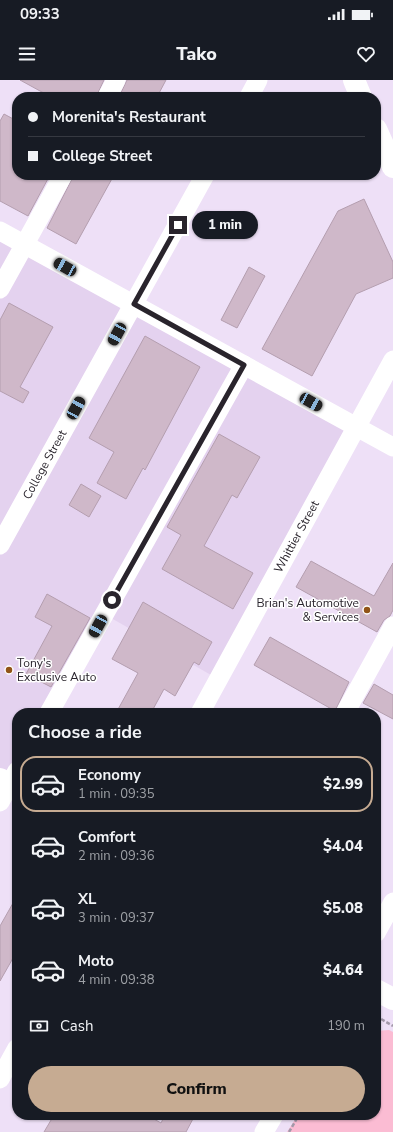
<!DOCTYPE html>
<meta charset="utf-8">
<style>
:root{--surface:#171b24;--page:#20242c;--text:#f1f3f6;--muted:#9ea1a6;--line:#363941;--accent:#c6ab92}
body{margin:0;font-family:"Nunito Sans",sans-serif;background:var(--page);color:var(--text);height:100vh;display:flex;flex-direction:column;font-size:15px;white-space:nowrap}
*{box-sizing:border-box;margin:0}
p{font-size:13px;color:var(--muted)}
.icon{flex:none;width:22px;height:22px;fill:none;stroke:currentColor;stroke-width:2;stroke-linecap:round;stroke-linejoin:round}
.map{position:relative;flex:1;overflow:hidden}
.drawer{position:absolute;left:12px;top:628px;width:369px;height:412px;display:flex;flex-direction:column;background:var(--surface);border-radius:16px;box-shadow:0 1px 3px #0004}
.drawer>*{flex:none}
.hud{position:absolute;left:12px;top:12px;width:369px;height:88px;border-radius:16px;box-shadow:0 1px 3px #0004;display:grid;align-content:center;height:88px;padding:0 16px;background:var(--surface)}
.end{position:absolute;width:18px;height:18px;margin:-9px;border:5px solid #29242c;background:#fff;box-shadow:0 0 0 2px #fff}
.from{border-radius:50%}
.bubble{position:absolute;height:28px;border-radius:14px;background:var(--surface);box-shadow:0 1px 3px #0004;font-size:13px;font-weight:800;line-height:28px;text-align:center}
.car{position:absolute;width:12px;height:24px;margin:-12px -6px;border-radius:5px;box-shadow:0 0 3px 1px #0007;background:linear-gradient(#222 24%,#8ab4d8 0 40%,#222 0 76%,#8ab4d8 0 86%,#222 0)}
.hud b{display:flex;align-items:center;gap:14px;height:38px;font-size:15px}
.hud b+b{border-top:1px solid var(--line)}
.hud i{width:10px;height:10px;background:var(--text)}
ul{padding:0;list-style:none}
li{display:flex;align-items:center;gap:12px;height:56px;margin:0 8px 6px;padding:0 8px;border:2px solid transparent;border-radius:16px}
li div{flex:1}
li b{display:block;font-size:15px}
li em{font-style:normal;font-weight:800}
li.on{border-color:var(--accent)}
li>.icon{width:36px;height:36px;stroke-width:1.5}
h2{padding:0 16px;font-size:18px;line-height:48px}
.pay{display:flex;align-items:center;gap:10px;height:44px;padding:0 16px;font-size:15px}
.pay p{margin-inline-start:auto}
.action{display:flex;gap:8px;margin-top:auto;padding:8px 16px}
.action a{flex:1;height:46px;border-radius:24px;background:var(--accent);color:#111;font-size:16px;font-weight:800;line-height:46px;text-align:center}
.status{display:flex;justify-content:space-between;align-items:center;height:28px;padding:0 20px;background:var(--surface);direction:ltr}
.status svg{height:11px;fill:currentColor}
header{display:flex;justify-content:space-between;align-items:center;height:52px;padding:0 16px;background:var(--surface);font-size:18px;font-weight:800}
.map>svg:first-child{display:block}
</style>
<div class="status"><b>09:33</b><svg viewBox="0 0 49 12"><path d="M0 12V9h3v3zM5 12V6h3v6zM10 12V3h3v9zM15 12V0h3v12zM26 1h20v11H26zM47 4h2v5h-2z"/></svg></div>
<header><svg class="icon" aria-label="menu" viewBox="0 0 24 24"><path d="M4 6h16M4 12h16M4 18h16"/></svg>Tako<svg class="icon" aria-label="heart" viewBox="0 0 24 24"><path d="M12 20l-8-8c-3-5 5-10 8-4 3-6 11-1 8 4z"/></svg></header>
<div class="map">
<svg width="393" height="1052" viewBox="0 0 393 1052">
<rect width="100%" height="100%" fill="#eee0f7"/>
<path fill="#e4d2ef" d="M 0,150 L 356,346 L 218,599 L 104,534 L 49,633 L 17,633 L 17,691 L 0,699 Z"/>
<path fill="#fbbcd3" d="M 389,950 L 393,952 L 393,1052 L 287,1052 L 298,1035 L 376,1035 L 376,951 Z"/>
<path fill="#cfb8c9" stroke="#b49eaf" d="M 20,0 L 104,0 L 96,17 L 51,17 Z
M 127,0 L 166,0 L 157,17 L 119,17 Z
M 4,34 L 17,41 L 17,95 L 50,95 L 28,136 L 0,121 L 0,41 Z
M 74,95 L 114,95 L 76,164 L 47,148 Z
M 364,119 L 393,182 L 393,198 L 356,214 L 312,296 L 262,269 L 338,131 Z
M 249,187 L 265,196 L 237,248 L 221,240 Z
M 9,223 L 53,247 L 20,307 L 29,312 L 23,323 L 0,311 L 0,240 Z
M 145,256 L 200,287 L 145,390 L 143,388 L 126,419 L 97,403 L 114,372 L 89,358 Z
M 219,354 L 260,377 L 237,418 L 232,415 L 204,466 L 253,493 L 233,529 L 162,489 L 181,455 L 167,447 Z
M 81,404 L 101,416 L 89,437 L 69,425 Z
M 311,481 L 374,516 L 393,483 L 393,530 L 390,536 L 384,540 L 377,552 L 296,507 Z
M 47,514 L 90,538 L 51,607 L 26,594 L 52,546 L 35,537 Z
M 143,522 L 212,562 L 199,585 L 194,582 L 175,616 L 164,609 L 151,633 L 116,633 L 138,593 L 112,579 Z
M 270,557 L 349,602 L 335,631 L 254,585 Z
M 374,604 L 393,615 L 393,639 L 363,623 Z
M 17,816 L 17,871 L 0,901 L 0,846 Z
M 54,1035 L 147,1035 L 161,1043 L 165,1035 L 195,1035 L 186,1052 L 44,1052 Z"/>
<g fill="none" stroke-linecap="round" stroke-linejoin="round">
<path stroke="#a298a9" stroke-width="2.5" stroke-dasharray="4 2" stroke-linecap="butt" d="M 376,936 L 393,946
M 289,1052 L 299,1035"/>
<g stroke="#fff" stroke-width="19">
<path d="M 107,17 L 116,0"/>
<path d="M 249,17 L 258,0"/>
<path d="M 0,151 L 393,367"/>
<path d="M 0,209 L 63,95"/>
<path id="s1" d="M 0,465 L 205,95"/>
<path d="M 49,633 L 244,285"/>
<path id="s2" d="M 200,633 L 393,280"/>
<path d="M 345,633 L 393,546"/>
<path d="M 0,722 L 17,691"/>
<path d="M 376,853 L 393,822"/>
<path d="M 0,999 L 17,968"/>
<path d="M 264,1052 L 274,1035"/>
</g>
<path stroke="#fff" stroke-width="22" d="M 0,699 L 17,709
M 376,910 L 393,919"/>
<path stroke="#fff" stroke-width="22" d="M 354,0 L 361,17
M 376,49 L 393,87"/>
</g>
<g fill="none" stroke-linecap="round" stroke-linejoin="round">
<path stroke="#29242c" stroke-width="5" d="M 112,520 L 244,285 L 134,224 L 178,145"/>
</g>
<g fill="#915417" stroke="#fff" stroke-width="1.5">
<circle cx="367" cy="530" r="4"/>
<circle cx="9" cy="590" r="4"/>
</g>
<g text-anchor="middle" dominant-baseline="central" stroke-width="3" stroke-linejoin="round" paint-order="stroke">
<g font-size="12" fill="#29242c" stroke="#fff">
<text stroke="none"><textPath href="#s1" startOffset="92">College Street</textPath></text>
<text stroke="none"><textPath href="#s2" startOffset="201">Whittier Street</textPath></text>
</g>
<g font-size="12" fill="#29242c" stroke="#fff" text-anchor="end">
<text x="359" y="523">Brian's Automotive<tspan x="359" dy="14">&amp; Services</tspan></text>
<text x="17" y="583" text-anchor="start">Tony's<tspan x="17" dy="14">Exclusive Auto</tspan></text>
</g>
</g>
</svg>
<i class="end from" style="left:112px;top:520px"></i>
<i class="end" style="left:178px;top:145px"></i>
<div class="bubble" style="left:192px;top:131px;width:66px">1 min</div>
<i class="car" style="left:65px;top:187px;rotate:299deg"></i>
<i class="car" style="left:117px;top:254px;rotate:209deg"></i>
<i class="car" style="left:311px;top:322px;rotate:119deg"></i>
<i class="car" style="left:76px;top:328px;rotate:29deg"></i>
<i class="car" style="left:98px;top:546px;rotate:209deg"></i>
<div class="hud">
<b><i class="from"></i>Morenita's Restaurant</b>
<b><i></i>College Street</b>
</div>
<section class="drawer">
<h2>Choose a ride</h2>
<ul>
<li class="on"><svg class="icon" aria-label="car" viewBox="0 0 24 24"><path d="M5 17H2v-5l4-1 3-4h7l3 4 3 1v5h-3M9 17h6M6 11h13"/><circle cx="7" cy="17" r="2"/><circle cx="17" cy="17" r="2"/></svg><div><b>Economy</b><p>1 min · 09:35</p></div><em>$2.99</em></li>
<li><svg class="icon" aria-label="car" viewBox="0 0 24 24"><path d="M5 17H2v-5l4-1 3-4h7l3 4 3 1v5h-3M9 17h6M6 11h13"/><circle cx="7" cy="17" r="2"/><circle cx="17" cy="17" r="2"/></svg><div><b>Comfort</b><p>2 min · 09:36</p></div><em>$4.04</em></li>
<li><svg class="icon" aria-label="car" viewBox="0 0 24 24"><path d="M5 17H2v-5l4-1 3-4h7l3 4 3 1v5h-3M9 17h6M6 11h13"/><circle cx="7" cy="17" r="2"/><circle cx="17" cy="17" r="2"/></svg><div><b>XL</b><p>3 min · 09:37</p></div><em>$5.08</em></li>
<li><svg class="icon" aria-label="car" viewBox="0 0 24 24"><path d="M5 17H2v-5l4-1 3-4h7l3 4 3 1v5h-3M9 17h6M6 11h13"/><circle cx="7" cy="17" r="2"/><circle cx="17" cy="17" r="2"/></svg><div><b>Moto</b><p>4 min · 09:38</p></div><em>$4.64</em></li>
</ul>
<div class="pay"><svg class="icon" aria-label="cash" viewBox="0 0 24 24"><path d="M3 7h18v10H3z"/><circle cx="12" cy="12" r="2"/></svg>Cash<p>190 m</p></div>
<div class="action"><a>Confirm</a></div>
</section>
</div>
